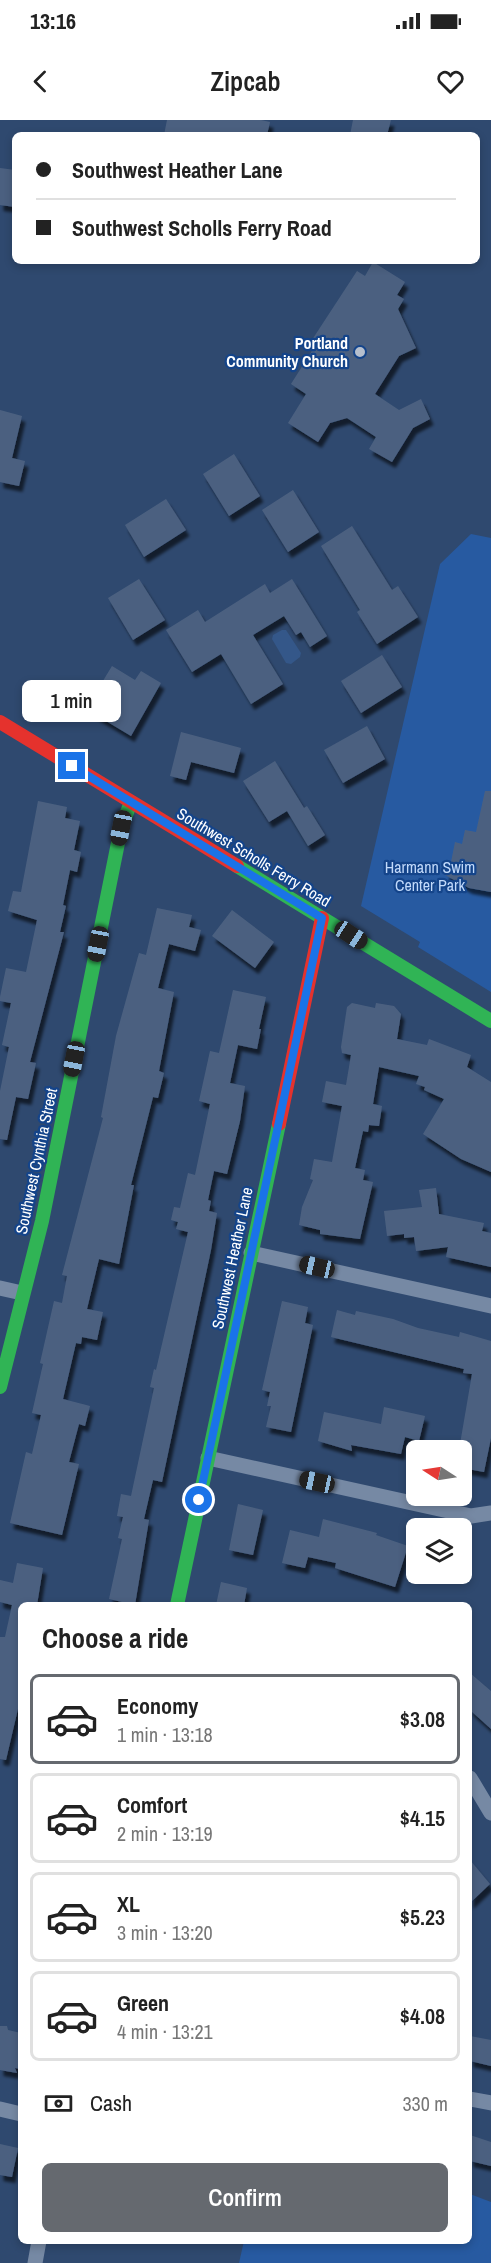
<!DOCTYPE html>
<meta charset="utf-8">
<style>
:root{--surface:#fff;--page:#f2f2f2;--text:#222;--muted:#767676;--line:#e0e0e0;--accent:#65696f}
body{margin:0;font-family:"Archivo Narrow",sans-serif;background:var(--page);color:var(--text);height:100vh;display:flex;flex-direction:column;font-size:22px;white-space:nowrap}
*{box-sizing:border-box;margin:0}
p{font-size:20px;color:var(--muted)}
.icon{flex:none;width:33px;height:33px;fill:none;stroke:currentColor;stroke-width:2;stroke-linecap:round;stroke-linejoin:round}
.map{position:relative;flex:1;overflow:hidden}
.sheet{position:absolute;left:18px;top:1482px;width:454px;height:642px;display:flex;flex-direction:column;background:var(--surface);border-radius:9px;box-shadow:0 3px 9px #0003}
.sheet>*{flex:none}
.guide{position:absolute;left:12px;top:12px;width:468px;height:132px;border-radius:9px;box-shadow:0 3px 9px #0003;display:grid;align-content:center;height:132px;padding:0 24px;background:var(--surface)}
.needle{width:39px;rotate:282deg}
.fabs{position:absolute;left:406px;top:1320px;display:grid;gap:12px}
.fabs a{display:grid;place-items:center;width:66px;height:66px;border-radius:9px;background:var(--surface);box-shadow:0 3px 9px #0003;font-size:30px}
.end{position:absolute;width:27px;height:27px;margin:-14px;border:8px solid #1a73e8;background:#fff;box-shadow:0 0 0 3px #fff}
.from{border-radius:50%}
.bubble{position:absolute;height:42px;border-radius:9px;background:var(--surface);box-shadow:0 3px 9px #0003;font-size:20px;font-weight:600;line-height:42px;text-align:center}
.car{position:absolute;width:18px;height:36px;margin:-18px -9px;border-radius:8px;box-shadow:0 0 4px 2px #0007;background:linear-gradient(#222 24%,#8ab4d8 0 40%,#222 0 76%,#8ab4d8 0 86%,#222 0)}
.guide b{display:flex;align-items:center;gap:21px;height:57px;font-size:22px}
.guide b+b{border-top:2px solid var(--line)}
.guide i{width:15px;height:15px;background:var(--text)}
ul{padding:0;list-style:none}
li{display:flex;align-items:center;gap:18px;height:90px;margin:0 12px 9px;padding:0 12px;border:3px solid var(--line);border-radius:9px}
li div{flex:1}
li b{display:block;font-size:22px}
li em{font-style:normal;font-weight:600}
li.current{border-color:var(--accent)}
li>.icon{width:54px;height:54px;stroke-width:1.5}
h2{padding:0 24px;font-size:27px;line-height:72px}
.pay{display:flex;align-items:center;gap:15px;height:66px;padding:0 24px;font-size:22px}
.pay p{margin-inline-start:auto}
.primary-button{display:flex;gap:12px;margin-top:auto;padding:12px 24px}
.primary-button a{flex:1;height:69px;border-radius:9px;background:var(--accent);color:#fff;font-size:24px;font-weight:600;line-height:69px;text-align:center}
.status{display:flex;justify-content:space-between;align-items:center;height:42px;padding:0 30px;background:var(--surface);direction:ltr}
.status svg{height:16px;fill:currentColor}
header{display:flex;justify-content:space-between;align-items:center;height:78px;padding:0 24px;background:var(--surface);font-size:27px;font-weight:600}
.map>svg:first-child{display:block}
</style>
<div class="status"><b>13:16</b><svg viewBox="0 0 49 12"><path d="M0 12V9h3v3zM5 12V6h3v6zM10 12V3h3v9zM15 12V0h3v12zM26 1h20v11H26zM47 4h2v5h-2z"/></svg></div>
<header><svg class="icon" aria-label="back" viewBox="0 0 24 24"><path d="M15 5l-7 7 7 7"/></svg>Zipcab<svg class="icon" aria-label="heart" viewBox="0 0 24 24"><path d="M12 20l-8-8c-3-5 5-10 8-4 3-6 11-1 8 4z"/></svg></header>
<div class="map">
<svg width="491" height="2143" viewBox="0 0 491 2143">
<defs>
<filter id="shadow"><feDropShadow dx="3.5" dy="6" stdDeviation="1.5" flood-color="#0009"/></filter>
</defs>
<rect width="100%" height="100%" fill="#2f496f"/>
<path fill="#275aa1" d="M 471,414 L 491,418 L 491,872 L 418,827 L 420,822 L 361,786 L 440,444 Z
M 470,2074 L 491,2082 L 491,2143 L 239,2143 L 244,2121 L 470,2121 Z"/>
<path fill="#345789" d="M 282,510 L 286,510 L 301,533 L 300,537 L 291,544 L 286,543 L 272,519 L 273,515 Z"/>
<path fill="#4c6180" filter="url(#shadow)" d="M 167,0 L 261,0 L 270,2 L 267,15 L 164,15 Z
M 353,0 L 391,0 L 387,15 L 350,15 Z
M 0,48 L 15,50 L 15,87 L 0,85 Z
M 373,142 L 405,162 L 397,175 L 404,179 L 398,189 L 416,228 L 399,236 L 375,274 L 399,290 L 421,279 L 430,299 L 413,308 L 392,342 L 369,329 L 376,317 L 347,298 L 330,303 L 318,322 L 288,303 L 306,274 L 291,264 L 315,226 L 310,223 L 357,151 L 365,156 Z
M 0,290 L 22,296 L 12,338 L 25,341 L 19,366 L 0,362 Z
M 234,334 L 260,376 L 229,396 L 203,354 Z
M 293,370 L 319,412 L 288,432 L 262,390 Z
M 166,379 L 186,410 L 144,437 L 125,405 Z
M 352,406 L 392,470 L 398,466 L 418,497 L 377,524 L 357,492 L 360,490 L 321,426 Z
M 139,459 L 165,500 L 133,520 L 108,478 Z
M 292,459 L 327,516 L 310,527 L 301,512 L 296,515 L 284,496 L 253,515 L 283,564 L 251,584 L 221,534 L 192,552 L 166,510 L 198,490 L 205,502 L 265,464 L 270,473 Z
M 382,535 L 402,567 L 361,593 L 341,561 Z
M 112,546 L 135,560 L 141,551 L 161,563 L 131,616 L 86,589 Z
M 367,606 L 385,639 L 343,663 L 324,630 Z
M 181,612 L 241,628 L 234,653 L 191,642 L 186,660 L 170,656 Z
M 275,641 L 304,688 L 307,686 L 325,715 L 308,726 L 287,691 L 269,702 L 243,661 Z
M 485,671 L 491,671 L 491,772 L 469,768 L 445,755 L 451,742 L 455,722 L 462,724 L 465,710 L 476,712 Z
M 38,681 L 67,687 L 65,698 L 80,701 L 74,730 L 81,732 L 77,752 L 70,750 L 63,785 L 66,786 L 60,812 L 64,812 L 30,942 L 36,943 L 28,979 L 16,977 L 7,1020 L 0,1019 L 0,971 L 9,927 L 2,925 L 11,883 L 0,881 L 0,877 L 6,848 L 26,852 L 37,800 L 8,791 L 13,771 L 21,772 Z
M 157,788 L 192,795 L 189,807 L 201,810 L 195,831 L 169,824 L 158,868 L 174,872 L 159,951 L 164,953 L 158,978 L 153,977 L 131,1065 L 134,1065 L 119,1144 L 99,1139 L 87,1189 L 103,1192 L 97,1220 L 82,1217 L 81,1224 L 76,1223 L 63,1279 L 90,1286 L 85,1306 L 79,1304 L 69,1342 L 79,1344 L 62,1415 L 10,1403 L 26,1332 L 32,1334 L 41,1295 L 32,1293 L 43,1244 L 40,1243 L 54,1181 L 62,1183 L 67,1156 L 62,1155 L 103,998 L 101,997 L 116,916 L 139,833 L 146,835 Z
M 232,790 L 274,822 L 255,848 L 212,816 Z
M 233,870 L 266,877 L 259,909 L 261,909 L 257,929 L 238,925 L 230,963 L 245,966 L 240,1001 L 227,1054 L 214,1051 L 208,1080 L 211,1081 L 209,1091 L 217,1093 L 211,1130 L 162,1362 L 153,1360 L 144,1399 L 149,1400 L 135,1485 L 109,1479 L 122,1419 L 118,1418 L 123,1397 L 117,1396 L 121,1374 L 131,1376 L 154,1268 L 150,1267 L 154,1249 L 156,1250 L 188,1112 L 176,1109 L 178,1102 L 171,1100 L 174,1087 L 180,1088 L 188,1053 L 195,1055 L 210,984 L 199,981 L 210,931 L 219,933 Z
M 352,883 L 375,888 L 376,883 L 394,886 L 401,894 L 397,919 L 427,925 L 429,919 L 471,935 L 467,947 L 491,962 L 491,1052 L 461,1039 L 423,1014 L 444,979 L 424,970 L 425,967 L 416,964 L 419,956 L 379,947 L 373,984 L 382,986 L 379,1006 L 369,1005 L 368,1012 L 363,1011 L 355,1048 L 365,1050 L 363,1060 L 373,1062 L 360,1119 L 320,1114 L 320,1110 L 299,1105 L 302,1087 L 313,1060 L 310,1059 L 314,1039 L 332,1042 L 342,986 L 322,982 L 326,961 L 346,965 L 351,935 L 342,933 L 341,927 L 347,887 Z
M 436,1068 L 439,1094 L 484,1103 L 482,1111 L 491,1113 L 491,1147 L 446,1137 L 448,1127 L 416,1131 L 414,1117 L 404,1118 L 404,1114 L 387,1116 L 384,1091 L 422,1087 L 419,1070 Z
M 282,1181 L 308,1187 L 305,1203 L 313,1205 L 291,1312 L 266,1307 L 271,1286 L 267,1286 L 270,1272 L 262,1270 Z
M 337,1190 L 355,1195 L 356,1191 L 393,1199 L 418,1208 L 459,1217 L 460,1212 L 491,1221 L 491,1318 L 484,1352 L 462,1348 L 462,1330 L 459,1330 L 472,1254 L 463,1253 L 464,1249 L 331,1217 Z
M 384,1287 L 425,1296 L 419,1321 L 405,1317 L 401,1334 L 351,1325 L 352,1331 L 318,1321 L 324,1292 L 381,1304 Z
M 238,1384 L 263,1390 L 253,1435 L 229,1430 Z
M 323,1399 L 377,1413 L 376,1415 L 408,1426 L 395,1467 L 335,1448 L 336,1443 L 308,1437 L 305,1448 L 282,1443 L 290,1410 L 319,1417 Z
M 17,1443 L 43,1448 L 37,1485 L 21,1485 L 21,1576 L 6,1640 L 0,1639 L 0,1517 L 5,1517 L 12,1485 L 0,1482 L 0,1460 L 13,1463 Z
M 221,1462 L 247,1468 L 244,1485 L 216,1485 Z
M 470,1553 L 491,1571 L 491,1609 L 470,1590 Z
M 470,1740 L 490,1764 L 470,1783 Z
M 0,1906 L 7,1906 L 8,1910 L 21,1913 L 21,1949 L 15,1948 L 17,1953 L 0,1950 Z
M 470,1916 L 491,1920 L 491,1946 L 470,1941 Z
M 470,2015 L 491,2022 L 491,2046 L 470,2041 Z
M 0,2024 L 18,2028 L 12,2057 L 0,2055 Z"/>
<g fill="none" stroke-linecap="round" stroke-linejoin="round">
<path stroke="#7689a4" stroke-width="15" d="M 251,1133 L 491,1186
M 0,1168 L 22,1173
M 208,1338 L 471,1396 L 491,1393
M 470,1658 L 491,1693
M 470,1979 L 491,1983
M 0,1989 L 21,1994
M 35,2143 L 39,2121"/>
<path stroke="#30b455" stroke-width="14" d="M 237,746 L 491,901
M 0,1267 L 42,1101 L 121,708 L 131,682
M 177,1485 L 279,1004"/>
<path stroke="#e5322d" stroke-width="14" d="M 0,602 L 237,746
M 279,1004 L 322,798"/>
</g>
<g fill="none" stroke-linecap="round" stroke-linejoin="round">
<path stroke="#1a73e8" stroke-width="8" d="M 72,646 L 322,798 L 199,1380"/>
</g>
<circle fill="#b6bfcd" stroke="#14448a" stroke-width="2" cx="360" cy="232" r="6"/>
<g text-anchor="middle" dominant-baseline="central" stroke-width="4.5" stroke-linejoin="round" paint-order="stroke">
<g font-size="16" font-weight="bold" fill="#fff" stroke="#14448a" text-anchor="end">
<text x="348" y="223">Portland<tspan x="348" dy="18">Community Church</tspan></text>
</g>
<g font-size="16" fill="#fff" stroke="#14448a">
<text transform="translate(254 737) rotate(31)">Southwest Scholls Ferry Road</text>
<text transform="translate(36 1041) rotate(-78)">Southwest Cynthia Street</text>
<text transform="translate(232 1138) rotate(-78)">Southwest Heather Lane</text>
</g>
<g font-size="16" fill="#c2dafb" stroke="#14448a">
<text x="430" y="747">Harmann Swim<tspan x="430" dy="18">Center Park</tspan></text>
</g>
</g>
</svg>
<div class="fabs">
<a><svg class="needle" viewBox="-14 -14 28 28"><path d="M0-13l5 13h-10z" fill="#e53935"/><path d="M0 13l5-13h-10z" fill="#767676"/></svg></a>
<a><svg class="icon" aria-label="layers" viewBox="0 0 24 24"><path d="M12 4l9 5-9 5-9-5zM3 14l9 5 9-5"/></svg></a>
</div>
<i class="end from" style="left:199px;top:1380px"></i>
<i class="end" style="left:72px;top:646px"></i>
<div class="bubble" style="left:22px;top:560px;width:99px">1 min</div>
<i class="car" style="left:121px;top:708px;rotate:191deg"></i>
<i class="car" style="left:351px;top:815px;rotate:123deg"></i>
<i class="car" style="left:98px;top:824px;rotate:191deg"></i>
<i class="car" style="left:74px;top:939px;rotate:191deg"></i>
<i class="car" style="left:317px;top:1147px;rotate:283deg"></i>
<i class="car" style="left:317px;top:1362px;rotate:282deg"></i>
<div class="guide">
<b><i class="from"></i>Southwest Heather Lane</b>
<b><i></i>Southwest Scholls Ferry Road</b>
</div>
<section class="sheet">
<h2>Choose a ride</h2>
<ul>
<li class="current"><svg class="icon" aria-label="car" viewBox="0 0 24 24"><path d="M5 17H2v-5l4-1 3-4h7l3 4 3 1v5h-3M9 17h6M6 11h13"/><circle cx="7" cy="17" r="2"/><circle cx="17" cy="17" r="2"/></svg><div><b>Economy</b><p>1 min · 13:18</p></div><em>$3.08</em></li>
<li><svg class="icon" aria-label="car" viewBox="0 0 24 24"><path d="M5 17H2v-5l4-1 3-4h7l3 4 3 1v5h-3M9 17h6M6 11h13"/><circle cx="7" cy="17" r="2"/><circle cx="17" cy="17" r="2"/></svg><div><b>Comfort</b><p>2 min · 13:19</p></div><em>$4.15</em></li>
<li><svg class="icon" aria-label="car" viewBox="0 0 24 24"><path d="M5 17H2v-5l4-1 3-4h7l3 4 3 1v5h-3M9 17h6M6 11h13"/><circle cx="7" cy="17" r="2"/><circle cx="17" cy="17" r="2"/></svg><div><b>XL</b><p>3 min · 13:20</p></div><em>$5.23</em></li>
<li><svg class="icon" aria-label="car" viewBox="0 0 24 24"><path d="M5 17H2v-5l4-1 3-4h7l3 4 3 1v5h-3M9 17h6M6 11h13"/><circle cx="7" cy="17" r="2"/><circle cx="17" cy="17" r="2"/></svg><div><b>Green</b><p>4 min · 13:21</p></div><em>$4.08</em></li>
</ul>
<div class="pay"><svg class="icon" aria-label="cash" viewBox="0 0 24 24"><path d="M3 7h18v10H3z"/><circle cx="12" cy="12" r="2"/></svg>Cash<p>330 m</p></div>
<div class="primary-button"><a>Confirm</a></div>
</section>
</div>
